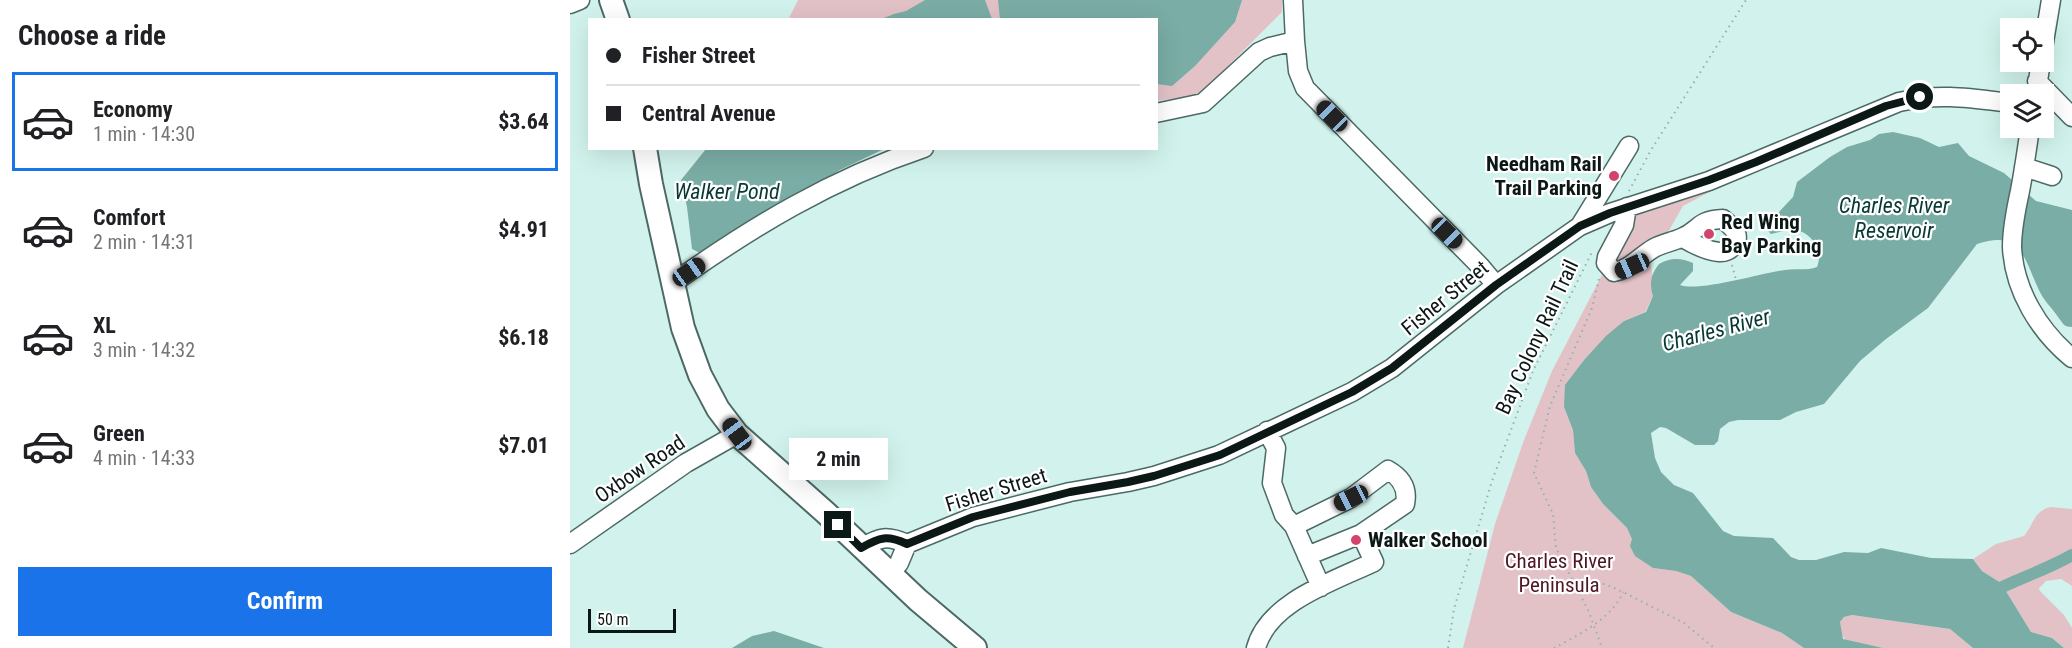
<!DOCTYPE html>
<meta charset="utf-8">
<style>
:root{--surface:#fff;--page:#f2f2f2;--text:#202124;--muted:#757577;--line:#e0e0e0;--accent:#1a73e8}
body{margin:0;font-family:"Roboto Condensed",sans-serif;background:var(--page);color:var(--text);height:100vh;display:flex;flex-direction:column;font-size:22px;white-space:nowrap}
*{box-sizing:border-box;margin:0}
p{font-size:20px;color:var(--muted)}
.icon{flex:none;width:33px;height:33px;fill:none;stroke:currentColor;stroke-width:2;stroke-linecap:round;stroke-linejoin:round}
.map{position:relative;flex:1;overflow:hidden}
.details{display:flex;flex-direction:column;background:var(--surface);width:570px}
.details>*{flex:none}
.hud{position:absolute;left:18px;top:18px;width:570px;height:132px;border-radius:0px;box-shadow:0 6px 24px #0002;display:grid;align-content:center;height:132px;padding:0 18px;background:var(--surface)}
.fabs{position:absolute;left:1430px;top:18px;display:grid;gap:12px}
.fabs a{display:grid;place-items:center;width:54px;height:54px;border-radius:0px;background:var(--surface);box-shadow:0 6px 24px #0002;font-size:30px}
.scale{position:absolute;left:18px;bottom:15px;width:88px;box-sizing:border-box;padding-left:6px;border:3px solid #0c1816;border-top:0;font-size:16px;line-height:21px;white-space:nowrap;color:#0c1816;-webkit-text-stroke:4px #fff;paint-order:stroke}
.end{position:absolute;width:27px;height:27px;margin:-14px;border:8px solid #0c1816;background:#fff;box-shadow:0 0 0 3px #fff}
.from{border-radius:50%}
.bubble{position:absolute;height:42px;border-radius:0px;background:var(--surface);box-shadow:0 6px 24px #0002;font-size:20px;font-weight:700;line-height:42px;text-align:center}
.car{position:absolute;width:18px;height:36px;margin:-18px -9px;border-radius:8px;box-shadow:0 0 4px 2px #0007;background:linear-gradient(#222 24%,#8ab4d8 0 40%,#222 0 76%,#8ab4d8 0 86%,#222 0)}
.hud b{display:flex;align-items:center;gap:21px;height:57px;font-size:22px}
.hud b+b{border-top:2px solid var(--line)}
.hud i{width:15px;height:15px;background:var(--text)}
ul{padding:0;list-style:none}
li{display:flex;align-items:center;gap:18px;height:99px;margin:0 12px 9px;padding:0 6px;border:3px solid transparent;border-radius:0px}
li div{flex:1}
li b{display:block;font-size:22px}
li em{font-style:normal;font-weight:700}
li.current{border-color:var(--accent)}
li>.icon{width:54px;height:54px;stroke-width:1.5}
h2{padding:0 18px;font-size:27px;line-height:72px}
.button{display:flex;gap:12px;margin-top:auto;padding:12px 18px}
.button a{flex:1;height:69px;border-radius:0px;background:var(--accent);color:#fff;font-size:24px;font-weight:700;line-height:69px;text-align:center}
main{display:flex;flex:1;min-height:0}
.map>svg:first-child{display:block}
</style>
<main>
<section class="details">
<h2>Choose a ride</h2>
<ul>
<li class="current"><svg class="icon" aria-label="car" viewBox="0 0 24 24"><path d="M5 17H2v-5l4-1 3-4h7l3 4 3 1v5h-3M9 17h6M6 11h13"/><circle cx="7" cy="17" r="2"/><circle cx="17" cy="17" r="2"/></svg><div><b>Economy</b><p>1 min · 14:30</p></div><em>$3.64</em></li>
<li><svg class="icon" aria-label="car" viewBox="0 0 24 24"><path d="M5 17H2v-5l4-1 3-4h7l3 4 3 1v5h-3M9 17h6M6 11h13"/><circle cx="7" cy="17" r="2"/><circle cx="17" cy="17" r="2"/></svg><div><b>Comfort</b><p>2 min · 14:31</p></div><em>$4.91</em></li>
<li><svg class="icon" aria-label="car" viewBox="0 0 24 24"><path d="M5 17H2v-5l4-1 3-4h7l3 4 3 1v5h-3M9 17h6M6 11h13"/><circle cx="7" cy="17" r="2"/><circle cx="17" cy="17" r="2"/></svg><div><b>XL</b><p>3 min · 14:32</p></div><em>$6.18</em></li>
<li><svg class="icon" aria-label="car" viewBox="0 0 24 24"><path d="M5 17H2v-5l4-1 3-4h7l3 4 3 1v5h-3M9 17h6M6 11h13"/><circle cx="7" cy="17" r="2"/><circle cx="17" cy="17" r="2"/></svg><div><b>Green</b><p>4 min · 14:33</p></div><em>$7.01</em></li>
</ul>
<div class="button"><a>Confirm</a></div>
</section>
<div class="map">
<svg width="1502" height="648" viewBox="0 0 1502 648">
<rect width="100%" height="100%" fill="#d2f3ed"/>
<path fill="#e3c2c7" d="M 228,0 L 712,0 L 712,12 L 629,95 L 587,101 L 586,20 L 218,20 Z
M 1160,174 L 1153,185 L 1113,206 L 1080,264 C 1085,274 1079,284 1083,296 L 1075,312 L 1054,321 L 1014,360 L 1003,375 L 994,407 L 1003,429 L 1005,453 L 1016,471 L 1021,487 L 1033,504 L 1057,528 L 1076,563 L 1083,568 L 1106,571 L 1121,576 L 1161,612 L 1212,633 L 1234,648 L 893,648 L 925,524 L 954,440 L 982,371 L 1033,273 L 1073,205 Z
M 1481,507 L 1502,509 L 1502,586 L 1491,579 L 1476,581 L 1469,588 L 1470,591 L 1494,615 L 1502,628 L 1502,648 L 1494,648 L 1482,638 L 1461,632 L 1431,583 L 1412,571 L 1403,559 L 1426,544 L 1454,536 C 1465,523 1463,511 1481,507 Z
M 1282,615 L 1380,629 L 1403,648 L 1313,648 L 1276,641 L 1271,633 L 1270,622 L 1274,617 Z"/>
<path fill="#7aada5" d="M 355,0 L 415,0 L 422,19 L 311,19 L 324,14 L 336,11 Z
M 428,0 L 672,0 L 665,22 L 625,66 L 602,86 L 587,84 L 586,20 L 430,19 Z
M 1323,132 L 1350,138 L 1369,147 L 1388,143 L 1399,156 L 1434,173 L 1466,201 L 1502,210 L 1502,327 C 1493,327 1493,323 1488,317 C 1483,309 1475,302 1471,294 C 1454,262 1454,228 1407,244 L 1358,308 L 1316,339 L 1290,361 L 1254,404 L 1226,412 L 1210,420 L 1168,420 L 1159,422 L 1150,429 L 1148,441 L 1144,445 L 1125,445 L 1096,428 L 1090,427 L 1081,433 L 1085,458 L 1091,472 L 1104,485 L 1123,493 L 1153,531 L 1164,536 L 1203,538 L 1221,557 L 1229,560 L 1246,560 L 1274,552 L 1298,553 L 1311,548 L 1361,558 L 1403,559 L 1412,571 L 1431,583 L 1461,632 L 1482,638 L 1494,648 L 1403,648 L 1380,629 L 1282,615 L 1274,617 L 1270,622 L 1273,639 L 1313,648 L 1234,648 L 1212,633 L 1161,612 L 1121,576 L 1106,571 L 1083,568 L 1065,556 L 1060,546 L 1062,539 L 1057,528 L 1033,504 L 1021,487 L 1016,471 L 1005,453 L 1003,430 L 994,407 L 995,385 L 1014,360 L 1036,336 L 1054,321 L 1076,312 L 1083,296 C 1079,283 1081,274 1089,264 C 1101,257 1111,258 1123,263 L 1123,271 L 1110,285 C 1130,292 1191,273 1215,270 C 1226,268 1236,271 1247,267 C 1253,253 1244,236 1230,231 C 1221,228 1209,232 1201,234 L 1194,227 L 1195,223 L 1206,215 L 1223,197 L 1227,182 L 1260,157 L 1277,147 L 1300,140 L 1309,134 Z
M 136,149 L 314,149 L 270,170 L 134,255 L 122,249 L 117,207 L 111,180 Z
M 204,631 L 254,648 L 162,648 L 182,636 Z"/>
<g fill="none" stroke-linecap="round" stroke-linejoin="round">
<path stroke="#7aada5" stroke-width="12" d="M 1420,593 C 1447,579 1476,570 1502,555"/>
<g stroke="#4c6965" stroke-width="21">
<path id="minor" d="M 0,4 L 10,0
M 725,41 L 728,71 L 735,88 L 910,266 L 926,285
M 1473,48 L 1481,0
M 1467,81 L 1502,117
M 1466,93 L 1471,62
M 586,113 L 633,103 L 689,52 L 700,47 L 725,41 L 723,0
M 1460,128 C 1457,149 1454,170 1450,191 C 1446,209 1442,228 1442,247 C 1444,290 1469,331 1502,358
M 1454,167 L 1482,176
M 1057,207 L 1054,225 L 1037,257 L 1036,263 L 1044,272 C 1061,269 1070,256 1084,248 C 1093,243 1102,242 1111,238 C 1130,231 1126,220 1153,219 C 1157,223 1164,228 1166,233 C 1170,243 1159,253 1149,252 C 1137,251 1123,244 1113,238
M 1010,226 L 1059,146
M 103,283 C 182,227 261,179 354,148
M 697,431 L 706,448 L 702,483 L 714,515 L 724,526
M 0,544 L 116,463 L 167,434
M 291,548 C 310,537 317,535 337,544
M 737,556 L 791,534
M 320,574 L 329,563 L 337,544 L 403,517 L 500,492 L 558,482 L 584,476 L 649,455 L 782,392 L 822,368 L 926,285 L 1010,226 L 1040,213 L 1139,181 L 1329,102 C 1370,93 1399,98 1440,103
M 686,648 C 698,602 764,581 804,562 L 791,534 L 835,504 C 838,489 832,478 818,470 L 781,498 L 724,526 L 751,587"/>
</g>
<g stroke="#4c6965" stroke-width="26">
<path id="major" d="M 41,0 L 48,20
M 75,148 L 81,184 L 113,328 L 130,375 L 148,409 L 167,434 L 256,513 L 348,600 L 405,648"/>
</g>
<path stroke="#95b0ab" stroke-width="2" stroke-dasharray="1.5 4.5" stroke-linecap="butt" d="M 1059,191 L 1081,150 L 1176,0
M 1162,265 L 1166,280
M 1029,279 L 1022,308 L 980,406 L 964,473 L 983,514 L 986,548 L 1019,612 L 1032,648
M 1003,581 L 1035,584 L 1053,592 L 1114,623 L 1144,648
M 878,648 L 884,609 L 922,481 L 963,371 L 1022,252
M 984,648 C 1008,635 1042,619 1053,592"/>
<use href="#minor" stroke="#fff" stroke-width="18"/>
<use href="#major" stroke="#fff" stroke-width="22"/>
</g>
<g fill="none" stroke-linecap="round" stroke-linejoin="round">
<path stroke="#0c1816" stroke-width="8" d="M 268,525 L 291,548 C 310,537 317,535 337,544 L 403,517 L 500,492 L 558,482 L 584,476 L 650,455 L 782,392 L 822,368 L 926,285 L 1010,226 L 1040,213 L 1139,180 L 1186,162 L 1316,106 L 1350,97"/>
</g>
<g fill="#d3446c" stroke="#fff" stroke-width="2">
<circle cx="1044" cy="176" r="6"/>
<circle cx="1139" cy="234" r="6"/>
<circle cx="786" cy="540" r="6"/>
</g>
<g text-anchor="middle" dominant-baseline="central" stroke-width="4.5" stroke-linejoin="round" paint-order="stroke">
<g font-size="21" font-weight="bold" fill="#0c1816" stroke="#fff" text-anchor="start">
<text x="1032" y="164" text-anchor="end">Needham Rail<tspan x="1032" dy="24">Trail Parking</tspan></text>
<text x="1151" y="222">Red Wing<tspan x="1151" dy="24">Bay Parking</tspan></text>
<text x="798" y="540">Walker School</text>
</g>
<g font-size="21" fill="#0c1816" stroke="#fff">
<text transform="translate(875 298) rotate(-39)">Fisher Street</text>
<text transform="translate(967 337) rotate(-65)">Bay Colony Rail Trail</text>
<text transform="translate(70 469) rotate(-34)">Oxbow Road</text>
<text transform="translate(426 490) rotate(-17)">Fisher Street</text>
</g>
<g font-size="21" fill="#4f1626" stroke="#fff">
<text x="989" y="561">Charles River<tspan x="989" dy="24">Peninsula</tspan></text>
</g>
<g font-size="22" font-style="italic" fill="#073934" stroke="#fff">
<text x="157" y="191">Walker Pond</text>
<text x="1324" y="205">Charles River<tspan x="1324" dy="25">Reservoir</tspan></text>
<text transform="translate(1146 330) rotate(-15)">Charles River</text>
</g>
</g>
</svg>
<div class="fabs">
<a><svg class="icon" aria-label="locate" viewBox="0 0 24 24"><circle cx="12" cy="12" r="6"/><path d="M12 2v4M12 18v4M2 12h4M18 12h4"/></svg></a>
<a><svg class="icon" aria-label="layers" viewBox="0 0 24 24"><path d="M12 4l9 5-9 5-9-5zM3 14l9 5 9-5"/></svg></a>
</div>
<div class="scale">50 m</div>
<i class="end from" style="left:1350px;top:97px"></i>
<i class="end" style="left:268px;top:525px"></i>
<div class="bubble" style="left:219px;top:438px;width:99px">2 min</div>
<i class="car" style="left:762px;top:116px;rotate:315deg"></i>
<i class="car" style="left:877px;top:233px;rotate:135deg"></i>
<i class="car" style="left:1062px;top:266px;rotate:246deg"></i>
<i class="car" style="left:119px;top:272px;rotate:55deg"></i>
<i class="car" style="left:167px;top:434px;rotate:323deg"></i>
<i class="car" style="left:781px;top:498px;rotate:244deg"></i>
<div class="hud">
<b><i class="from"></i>Fisher Street</b>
<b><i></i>Central Avenue</b>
</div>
</div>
</main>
